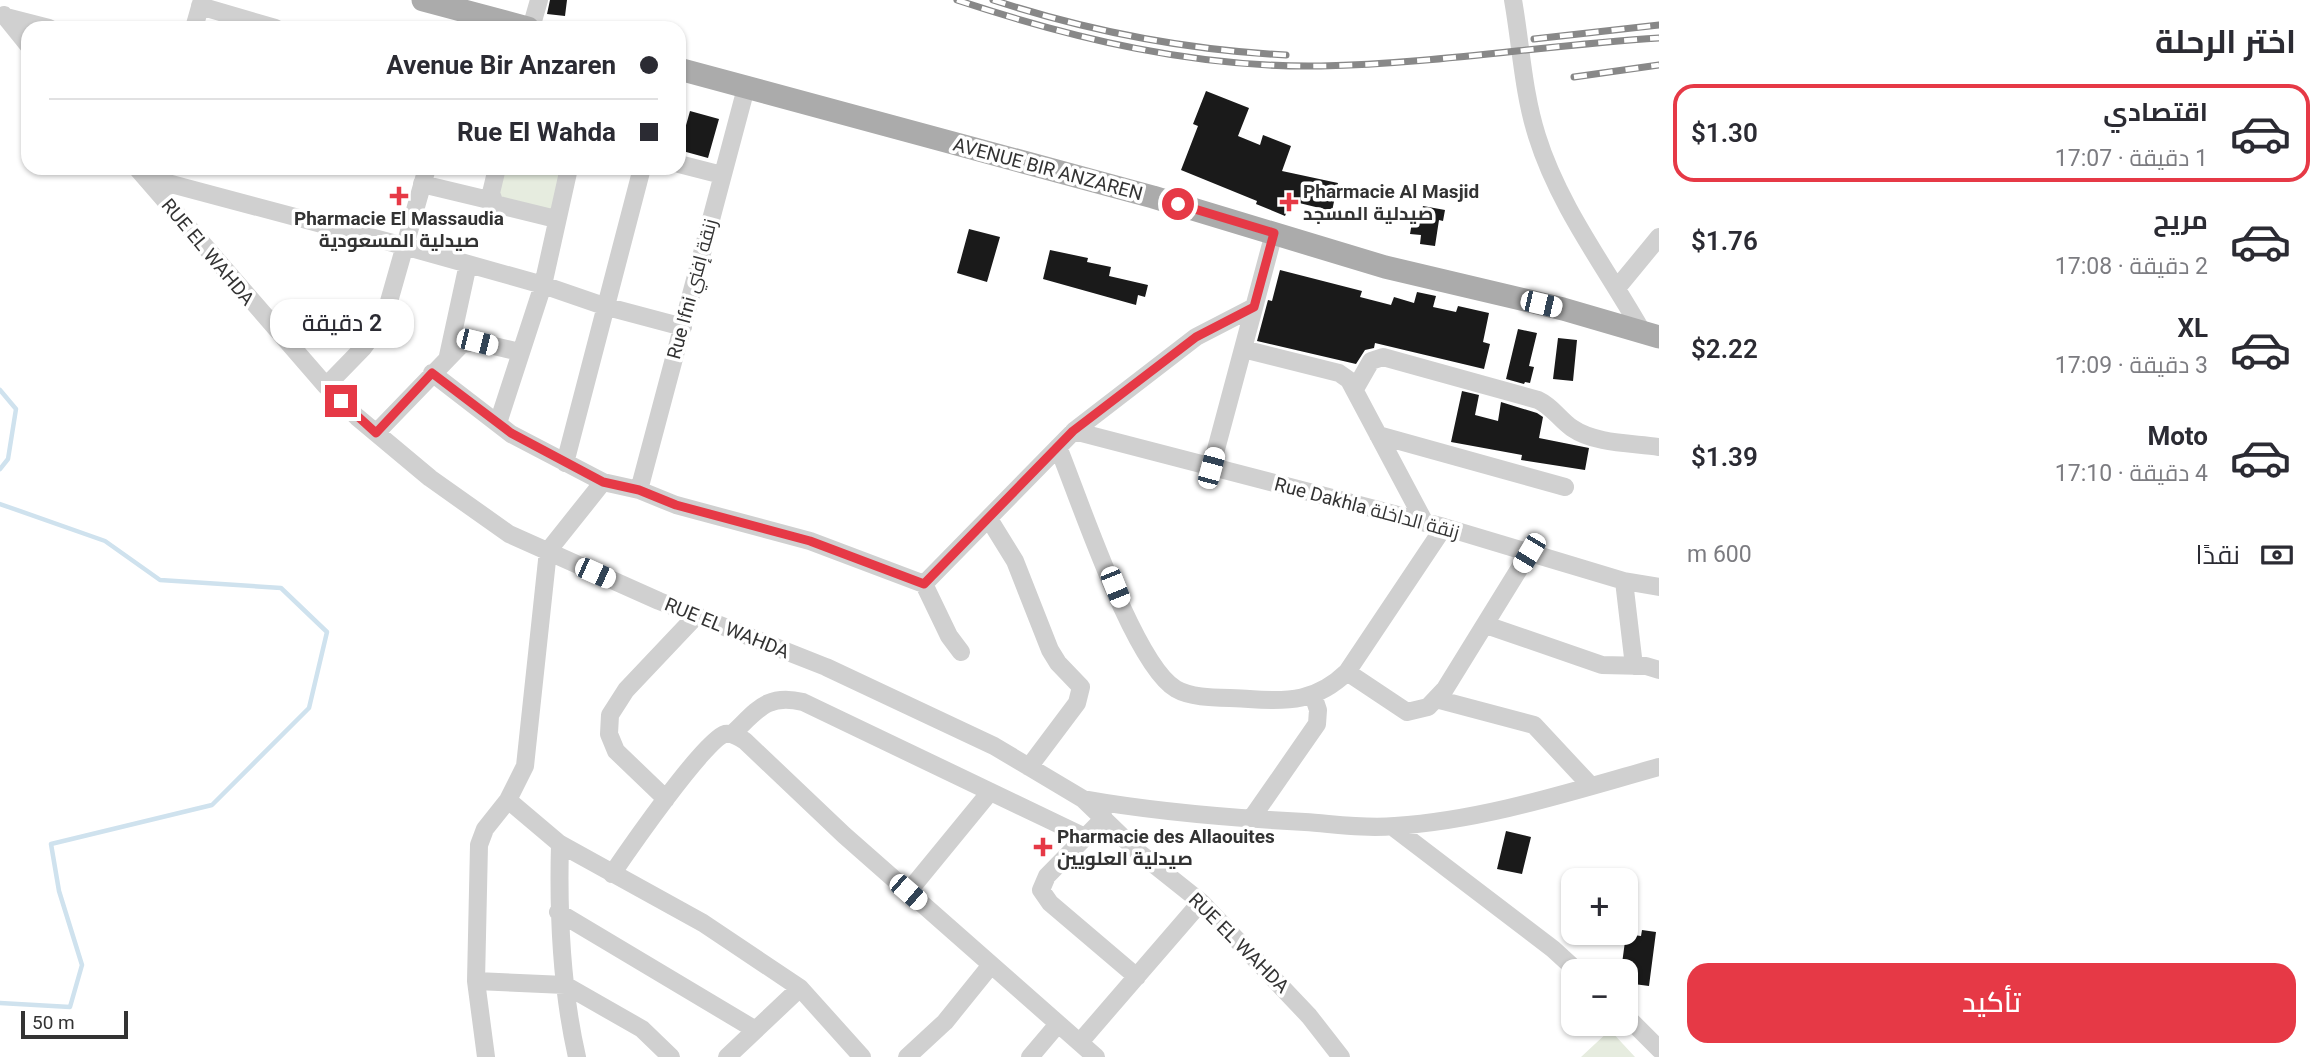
<!DOCTYPE html>
<html lang="ar">
<meta charset="utf-8">
<style>
:root{--surface:#fff;--page:#f7f7f7;--text:#2b2b33;--muted:#7c7c81;--line:#e1e1e2;--accent:#e63946}
body{margin:0;font-family:Roboto,Cairo,sans-serif;background:var(--page);color:var(--text);direction:rtl;height:100vh;display:flex;flex-direction:column;font-size:26px;white-space:nowrap}
*{box-sizing:border-box;margin:0}
p{font-size:23px;color:var(--muted)}
.icon{flex:none;width:38px;height:38px;fill:none;stroke:currentColor;stroke-width:2;stroke-linecap:round;stroke-linejoin:round}
.map{position:relative;flex:1;overflow:hidden;direction:ltr}
.details{display:flex;flex-direction:column;background:var(--surface);width:665px}
.details>*{flex:none}
.banner{position:absolute;left:21px;top:21px;width:665px;height:154px;border-radius:21px;box-shadow:0 2px 5px #0004;direction:rtl;display:grid;align-content:center;height:154px;padding:0 28px;background:var(--surface)}
.fabs{position:absolute;left:1561px;top:868px;display:grid;gap:14px}
.fabs a{display:grid;place-items:center;width:77px;height:77px;border-radius:14px;background:var(--surface);box-shadow:0 2px 5px #0004;font-size:35px}
.scale{position:absolute;left:21px;bottom:18px;width:107px;box-sizing:border-box;padding-left:7px;border:4px solid #333;border-top:0;font-size:19px;line-height:24px;white-space:nowrap;color:#333;-webkit-text-stroke:5px #fff;paint-order:stroke}
.end{position:absolute;width:32px;height:32px;margin:-16px;border:9px solid #e63946;background:#fff;box-shadow:0 0 0 4px #fff}
.from{border-radius:50%}
.bubble{position:absolute;height:49px;border-radius:21px;background:var(--surface);box-shadow:0 2px 5px #0004;font-size:23px;font-weight:600;line-height:49px;text-align:center;direction:rtl}
.car{position:absolute;width:21px;height:42px;margin:-21px -10px;border-radius:9px;box-shadow:0 0 5px 2px #0007;background:linear-gradient(#fff 24%,#345 0 40%,#fff 0 76%,#345 0 86%,#fff 0)}
.banner b{display:flex;align-items:center;gap:24px;height:66px;font-size:26px}
.banner b+b{border-top:2px solid var(--line)}
.banner i{width:18px;height:18px;background:var(--text)}
ul{padding:0;list-style:none}
li{display:flex;align-items:center;gap:21px;height:98px;margin:0 14px 10px;padding:0 14px;border:4px solid transparent;border-radius:21px}
li div{flex:1}
li b{display:block;font-size:26px}
li em{font-style:normal;font-weight:600}
li.selected{border-color:var(--accent)}
li>.icon{width:63px;height:63px;stroke-width:1.5}
h2{padding:0 28px;font-size:32px;line-height:84px}
.pay{display:flex;align-items:center;gap:18px;height:77px;padding:0 28px;font-size:26px}
.pay p{margin-inline-start:auto}
.primary-button{display:flex;gap:14px;margin-top:auto;padding:14px 28px}
.primary-button a{flex:1;height:80px;border-radius:21px;background:var(--accent);color:#fff;font-size:28px;font-weight:600;line-height:80px;text-align:center}
main{display:flex;flex:1;min-height:0}
.map>svg:first-child{display:block}
</style>
<main>
<section class="details">
<h2>اختر الرحلة</h2>
<ul>
<li class="selected"><svg class="icon" aria-label="car" viewBox="0 0 24 24"><path d="M5 17H2v-5l4-1 3-4h7l3 4 3 1v5h-3M9 17h6M6 11h13"/><circle cx="7" cy="17" r="2"/><circle cx="17" cy="17" r="2"/></svg><div><b>اقتصادي</b><p>1 دقيقة · 17:07</p></div><em>$1.30</em></li>
<li><svg class="icon" aria-label="car" viewBox="0 0 24 24"><path d="M5 17H2v-5l4-1 3-4h7l3 4 3 1v5h-3M9 17h6M6 11h13"/><circle cx="7" cy="17" r="2"/><circle cx="17" cy="17" r="2"/></svg><div><b>مريح</b><p>2 دقيقة · 17:08</p></div><em>$1.76</em></li>
<li><svg class="icon" aria-label="car" viewBox="0 0 24 24"><path d="M5 17H2v-5l4-1 3-4h7l3 4 3 1v5h-3M9 17h6M6 11h13"/><circle cx="7" cy="17" r="2"/><circle cx="17" cy="17" r="2"/></svg><div><b>XL</b><p>3 دقيقة · 17:09</p></div><em>$2.22</em></li>
<li><svg class="icon" aria-label="car" viewBox="0 0 24 24"><path d="M5 17H2v-5l4-1 3-4h7l3 4 3 1v5h-3M9 17h6M6 11h13"/><circle cx="7" cy="17" r="2"/><circle cx="17" cy="17" r="2"/></svg><div><b>Moto</b><p>4 دقيقة · 17:10</p></div><em>$1.39</em></li>
</ul>
<div class="pay"><svg class="icon" aria-label="cash" viewBox="0 0 24 24"><path d="M3 7h18v10H3z"/><circle cx="12" cy="12" r="2"/></svg>نقدًا<p>600 m</p></div>
<div class="primary-button"><a>تأكيد</a></div>
</section>
<div class="map">
<svg width="1659" height="1057" viewBox="0 0 1659 1057">
<rect width="100%" height="100%" fill="#fff"/>
<path fill="#e6ecdf" d="M 503,168 L 562,168 L 552,213 L 497,197 Z
M 1610,1030 L 1635,1057 L 1581,1057 Z"/>
<g fill="none" stroke-linecap="round" stroke-linejoin="round">
<path stroke="#cfe2ee" stroke-width="4.5" d="M 0,390 L 16,409 L 8,459 L 0,469
M 0,504 L 105,541 L 160,580 L 281,588 L 327,632 L 309,708 L 212,805 L 51,844 L 59,891 L 82,965 L 70,1007 L 0,1003"/>
</g>
<path fill="#1a1a1a" d="M 550,0 L 567,0 L 565,16 L 547,14 Z
M 1206,91 L 1249,108 L 1238,136 L 1260,145 L 1263,135 L 1291,146 L 1282,171 L 1338,183 L 1332,211 L 1291,201 L 1285,216 L 1256,204 L 1257,201 L 1181,170 L 1198,126 L 1193,124 Z
M 690,111 L 719,119 L 708,158 L 679,150 Z
M 1423,206 L 1445,210 L 1443,221 L 1439,220 L 1435,246 L 1420,244 L 1421,235 L 1410,234 L 1414,210 L 1422,211 Z
M 969,229 L 1000,237 L 987,282 L 957,273 Z
M 1050,250 L 1088,258 L 1087,262 L 1111,267 L 1109,276 L 1148,285 L 1145,297 L 1138,295 L 1136,305 L 1043,279 Z
M 1280,270 L 1362,291 L 1360,297 L 1391,305 L 1394,297 L 1414,303 L 1417,292 L 1436,296 L 1433,307 L 1456,312 L 1458,306 L 1489,313 L 1483,342 L 1490,344 L 1484,369 L 1375,343 L 1374,348 L 1365,350 L 1356,364 L 1257,341 L 1268,300 L 1272,301 Z
M 1518,329 L 1537,333 L 1529,366 L 1534,367 L 1530,383 L 1525,382 L 1524,384 L 1506,379 Z
M 1558,338 L 1577,340 L 1573,381 L 1553,379 Z
M 1462,391 L 1479,395 L 1475,415 L 1498,421 L 1501,402 L 1537,413 L 1543,417 L 1539,438 L 1589,448 L 1585,470 L 1521,460 L 1522,455 L 1451,442 Z
M 1506,831 L 1531,837 L 1522,874 L 1497,869 Z
M 1642,930 L 1656,932 L 1649,986 L 1626,983 L 1626,971 L 1621,971 L 1626,934 L 1641,936 Z"/>
<g fill="none" stroke-linecap="round" stroke-linejoin="round">
<path stroke="#d0d0d0" stroke-width="18" d="M 1513,0 C 1521,45 1523,92 1537,136 C 1559,207 1607,269 1643,333
M 200,6 L 275,28
M 4,15 L 28,45
M 6,17 L 49,28
M 194,28 L 202,0
M 531,28 L 539,0
M 679,164 L 722,175
M 137,168 L 326,386 L 357,417 L 430,478 L 509,534 L 659,601 L 826,667 L 994,746 L 1083,799 L 1137,851 L 1201,902 L 1309,1016 L 1341,1057
M 497,168 L 491,193 L 495,204 L 556,219
M 145,177 L 404,246 L 543,285 L 604,306 L 683,327
M 422,184 L 493,201
M 1617,288 L 1659,237
M 1243,349 L 1339,373 L 1349,380 L 1425,523
M 448,356 L 468,264
M 432,373 L 511,434 L 603,482 L 639,490 L 676,505 L 810,541 L 924,584 L 949,636 L 961,652
M 326,386 L 363,348 L 384,319 L 427,168
M 1355,389 L 1371,361 L 1383,357 L 1538,400 C 1553,407 1559,419 1572,428 C 1595,444 1632,443 1659,447
M 498,423 L 543,285 L 569,168
M 1074,431 L 1444,527 L 1624,581 L 1659,587
M 376,433 L 462,344 L 477,342 L 520,352
M 1378,435 L 1565,487
M 1058,447 C 1079,498 1134,665 1176,689 C 1195,700 1227,697 1249,699 C 1289,702 1317,701 1347,672 L 1444,527
M 565,463 L 642,168
M 1211,468 L 1274,233
M 639,490 L 746,88
M 989,519 L 1015,561 L 1050,650 L 1058,663 L 1081,687 L 1077,703 L 1029,767
M 1624,581 L 1634,666
M 924,584 L 1074,431 L 1196,337 L 1254,307
M 1486,625 L 1602,665 L 1646,666 L 1659,670
M 1347,672 L 1407,712 L 1428,707 L 1445,689 L 1529,553
M 1436,699 L 1534,725 L 1591,786
M 732,734 C 757,711 766,693 803,702 L 1085,837
M 666,799 L 616,751 L 609,734 L 610,715 L 626,690 L 697,615
M 1083,799 C 1156,812 1230,818 1305,822 C 1334,824 1365,829 1395,826 C 1485,820 1573,791 1659,767
M 508,800 L 560,844 L 703,923 L 800,988 L 862,1057
M 1104,818 L 1047,876 L 1041,890 L 1050,903 L 1137,977
M 1251,819 L 1317,724 L 1318,710 L 1313,695
M 1393,827 L 1553,949 L 1577,971
M 560,844 C 558,916 561,987 577,1057
M 612,874 C 627,852 705,739 725,734 C 732,733 739,737 745,741 L 844,835 L 1096,1057
M 908,892 L 990,792
M 558,912 L 754,1029
M 476,981 L 565,985 L 642,1029 L 671,1057
M 1626,1016 L 1659,1049
M 1080,1042 L 1201,902
M 486,1057 L 476,981 L 479,845 L 485,829 L 508,800 L 525,766 L 548,551 L 603,482
M 727,1057 L 800,988
M 907,1057 L 945,1022 L 991,965
M 1030,1057 L 1058,1024"/>
<path stroke="#ababab" stroke-width="23" d="M 423,0 L 528,28
M 679,69 L 1153,197 L 1385,267 L 1563,309 L 1659,337"/>
<g stroke="#888" stroke-width="7">
<path id="rail" d="M 957,0 C 1074,39 1196,68 1321,66 C 1434,64 1546,45 1659,38
M 993,0 C 1088,31 1186,50 1286,55
M 1534,39 L 1659,25
M 1574,77 L 1659,65"/>
</g>
<use href="#rail" stroke="#fff" stroke-width="4.5" stroke-dasharray="13" stroke-linecap="butt"/>
</g>
<g fill="none" stroke-linecap="round" stroke-linejoin="round">
<path stroke="#e63946" stroke-width="9" d="M 341,401 L 376,433 L 432,373 L 511,433 L 603,482 L 639,490 L 676,505 L 810,541 L 924,584 L 1073,431 L 1196,337 L 1254,307 L 1274,233 L 1178,204"/>
</g>
<g fill="#e63946" stroke="#fff" stroke-width="2.5">
<path d="M395.5 185.5h7v7h7v7h-7v7h-7v-7h-7v-7h7z"/>
<path d="M1285.5 191.5h7v7h7v7h-7v7h-7v-7h-7v-7h7z"/>
<path d="M1039.5 836.5h7v7h7v7h-7v7h-7v-7h-7v-7h7z"/>
</g>
<g text-anchor="middle" dominant-baseline="central" stroke-width="7" stroke-linejoin="round" paint-order="stroke">
<g font-size="19" fill="#333" stroke="#fff">
<text transform="translate(1048 169) rotate(15)">AVENUE BIR ANZAREN</text>
<text transform="translate(208 252) rotate(50)">RUE EL WAHDA</text>
<text transform="translate(692 289) rotate(-75)">Rue Ifni زنقة إفني</text>
<text transform="translate(1367 508) rotate(15)">Rue Dakhla زنقة الداخلة</text>
<text transform="translate(727 628) rotate(22)">RUE EL WAHDA</text>
<text transform="translate(1239 943) rotate(45)">RUE EL WAHDA</text>
</g>
<g font-size="19" font-weight="bold" fill="#333" stroke="#fff" text-anchor="start">
<text x="1303" y="191">Pharmacie Al Masjid<tspan x="1303" dy="22">صيدلية المسجد</tspan></text>
<text x="399" y="218" text-anchor="middle">Pharmacie El Massaudia<tspan x="399" dy="22">صيدلية المسعودية</tspan></text>
<text x="1057" y="836">Pharmacie des Allaouites<tspan x="1057" dy="22">صيدلية العلويين</tspan></text>
</g>
</g>
</svg>
<div class="fabs">
<a>+</a>
<a>−</a>
</div>
<div class="scale">50 m</div>
<i class="end from" style="left:1178px;top:204px"></i>
<i class="end" style="left:341px;top:401px"></i>
<div class="bubble" style="left:270px;top:299px;width:144px">2 دقيقة</div>
<i class="car" style="left:1541px;top:304px;rotate:103deg"></i>
<i class="car" style="left:477px;top:342px;rotate:104deg"></i>
<i class="car" style="left:1211px;top:468px;rotate:15deg"></i>
<i class="car" style="left:1529px;top:553px;rotate:211deg"></i>
<i class="car" style="left:595px;top:573px;rotate:114deg"></i>
<i class="car" style="left:1115px;top:587px;rotate:158deg"></i>
<i class="car" style="left:908px;top:892px;rotate:131deg"></i>
<div class="banner">
<b><i class="from"></i>Avenue Bir Anzaren</b>
<b><i></i>Rue El Wahda</b>
</div>
</div>
</main>
